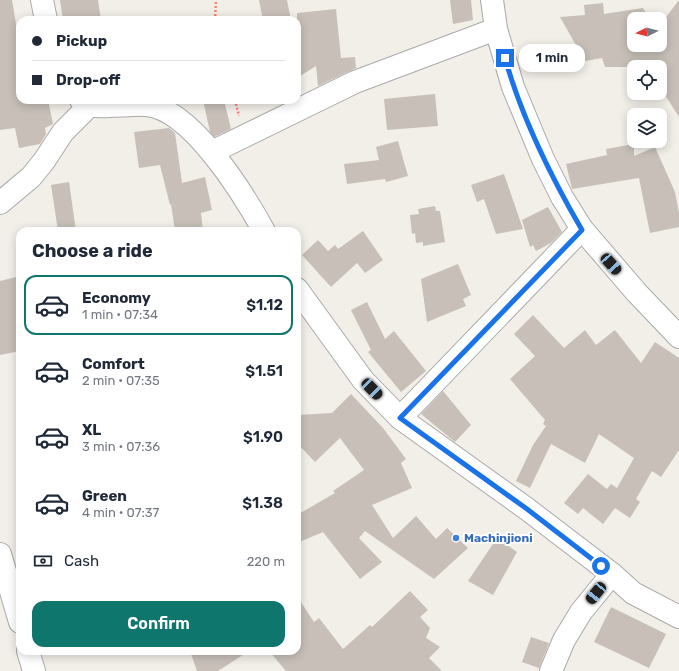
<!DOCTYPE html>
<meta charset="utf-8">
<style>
:root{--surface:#fff;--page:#f2f2f3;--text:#1f2937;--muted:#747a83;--line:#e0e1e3;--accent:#0f766e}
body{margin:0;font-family:Rubik,sans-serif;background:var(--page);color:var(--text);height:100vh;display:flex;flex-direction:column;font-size:15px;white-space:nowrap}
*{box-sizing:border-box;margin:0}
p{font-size:13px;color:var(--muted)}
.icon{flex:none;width:22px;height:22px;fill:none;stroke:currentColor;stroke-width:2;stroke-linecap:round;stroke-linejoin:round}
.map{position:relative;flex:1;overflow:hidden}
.details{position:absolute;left:16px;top:227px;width:285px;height:428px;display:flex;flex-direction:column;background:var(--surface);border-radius:12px;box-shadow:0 2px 10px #0003}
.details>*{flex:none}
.top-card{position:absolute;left:16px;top:16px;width:285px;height:88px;border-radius:12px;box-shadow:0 2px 10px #0003;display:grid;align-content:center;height:88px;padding:0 16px;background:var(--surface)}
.needle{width:26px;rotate:264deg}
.fabs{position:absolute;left:627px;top:12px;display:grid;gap:8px}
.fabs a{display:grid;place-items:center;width:40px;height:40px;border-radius:8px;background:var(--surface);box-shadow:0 2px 10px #0003;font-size:20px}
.end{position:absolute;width:18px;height:18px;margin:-9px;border:5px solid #1a73e8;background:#fff;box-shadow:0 0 0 2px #fff}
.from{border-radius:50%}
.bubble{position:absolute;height:28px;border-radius:12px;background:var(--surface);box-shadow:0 2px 10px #0003;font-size:13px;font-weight:600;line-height:28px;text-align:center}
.car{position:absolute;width:12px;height:24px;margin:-12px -6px;border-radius:5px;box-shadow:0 0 3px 1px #0007;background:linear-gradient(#222 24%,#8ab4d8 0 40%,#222 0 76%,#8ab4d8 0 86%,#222 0)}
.top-card b{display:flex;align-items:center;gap:14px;height:38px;font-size:15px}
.top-card b+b{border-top:1px solid var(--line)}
.top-card i{width:10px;height:10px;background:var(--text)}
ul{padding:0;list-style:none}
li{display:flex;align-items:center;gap:12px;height:60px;margin:0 8px 6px;padding:0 8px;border:2px solid transparent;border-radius:12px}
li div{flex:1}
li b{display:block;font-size:15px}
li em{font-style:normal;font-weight:600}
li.selected{border-color:var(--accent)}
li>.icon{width:36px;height:36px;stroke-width:1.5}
h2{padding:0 16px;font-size:18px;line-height:48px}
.pay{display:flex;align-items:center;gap:10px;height:44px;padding:0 16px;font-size:15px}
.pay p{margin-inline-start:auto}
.action{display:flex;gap:8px;margin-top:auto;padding:8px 16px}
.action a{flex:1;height:46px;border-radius:12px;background:var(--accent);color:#fff;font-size:16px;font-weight:600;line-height:46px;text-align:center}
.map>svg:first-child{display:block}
</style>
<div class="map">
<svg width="679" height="671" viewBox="0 0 679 671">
<rect width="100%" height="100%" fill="#f2efe9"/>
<path fill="#c7bfb8" d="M 0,0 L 12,0 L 20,47 L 20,100 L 48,100 L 53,124 L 45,128 L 46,134 L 40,144 L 19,148 L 15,128 L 0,130 Z
M 60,0 L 98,0 L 101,20 L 63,20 Z
M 259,0 L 287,0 L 291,20 L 263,20 Z
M 450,0 L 471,0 L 473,20 L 453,24 Z
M 679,0 L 679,117 L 660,87 L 660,67 L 605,67 L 602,58 L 585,61 L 560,17 L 585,15 L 584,5 L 603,3 L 604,14 L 643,8 L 650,19 L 634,19 L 634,45 L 660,45 L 660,25 Z
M 336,9 L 341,58 L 355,57 L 356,68 L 318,86 L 316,66 L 297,78 L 297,13 Z
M 435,94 L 438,126 L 387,130 L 384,99 Z
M 203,100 L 224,100 L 231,129 L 214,137 L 210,132 Z
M 169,128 L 175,133 L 182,183 L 205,177 L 212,210 L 201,213 L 203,231 L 175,231 L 171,204 L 170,205 L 160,165 L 139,168 L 134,132 Z
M 398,141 L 408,176 L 386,182 L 385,179 L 347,184 L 344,164 L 379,160 L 376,147 Z
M 634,144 L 634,156 L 655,147 L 675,192 L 679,213 L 679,227 L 650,233 L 639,178 L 572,189 L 566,164 L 607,155 L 606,149 Z
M 504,174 L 523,229 L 496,234 L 484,199 L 477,202 L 471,185 Z
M 69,182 L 76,231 L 58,231 L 51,185 Z
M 435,206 L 436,211 L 440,211 L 445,242 L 423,246 L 423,242 L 416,243 L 415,233 L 412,234 L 410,215 L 419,214 L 418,209 Z
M 548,207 L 562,232 L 551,243 L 536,251 L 533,245 L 530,247 L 522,220 Z
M 363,231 L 383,260 L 365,273 L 357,263 L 331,287 L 302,255 L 318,240 L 328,251 L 335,245 L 338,249 Z
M 458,264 L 471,295 L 463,299 L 466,306 L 427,322 L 421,279 Z
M 20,276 L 20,351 L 0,355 L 0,281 Z
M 367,302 L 385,339 L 394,331 L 426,371 L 401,392 L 368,352 L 371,350 L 351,310 Z
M 533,315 L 564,348 L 585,330 L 596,345 L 615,330 L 641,363 L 655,342 L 679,358 L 679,450 L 661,477 L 652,471 L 636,499 L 640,502 L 630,518 L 615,508 L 603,524 L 583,508 L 578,514 L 564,503 L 588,474 L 607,489 L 611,484 L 617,488 L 634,458 L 599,434 L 585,463 L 551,444 L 530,488 L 516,481 L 533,445 L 546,426 L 543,424 L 545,420 L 510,379 L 535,356 L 514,334 Z
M 443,391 L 471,425 L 455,442 L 421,414 Z
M 351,394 L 383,428 L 406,459 L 401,463 L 412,488 L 372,505 L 393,538 L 416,516 L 436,539 L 447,528 L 468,548 L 434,579 L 365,531 L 359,538 L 382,562 L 360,579 L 323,532 L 297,543 L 297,515 L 335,493 L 333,491 L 364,470 L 340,438 L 315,462 L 297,443 L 297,415 L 332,413 Z
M 497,538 L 517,552 L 493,595 L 468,581 Z
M 410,591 L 428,610 L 420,617 L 430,628 L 426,638 L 440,647 L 429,658 L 442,671 L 286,671 L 269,651 L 297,651 L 297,596 L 314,622 L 319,618 L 343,649 L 370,625 L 372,627 Z
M 611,607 L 666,634 L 649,668 L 594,642 Z
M 531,637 L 549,643 L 539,668 L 522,662 Z
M 190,651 L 249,651 L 218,671 L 197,671 Z"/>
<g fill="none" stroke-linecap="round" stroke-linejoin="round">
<g stroke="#a9a9a9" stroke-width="24">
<path id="minor" d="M 42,0 L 46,20
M 492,0 L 496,29 L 513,87 L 543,159 L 562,197 L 582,229 L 637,293 L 679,337
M 81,100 C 83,102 86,104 88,105 C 95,108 135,104 146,105 C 191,108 244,195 264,231
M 212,152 L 355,82 L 496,29
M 0,203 L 31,177 L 44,161 L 63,132 L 89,106
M 297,289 L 363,380 L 400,418 L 527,509 L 612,574 L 633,593 L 679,617
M 400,418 L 582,229
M 0,554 L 20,622
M 28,651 L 34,671
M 551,671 L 564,640 L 581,612 L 612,574"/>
</g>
<path stroke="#fa8072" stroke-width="2.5" stroke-dasharray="2 2" stroke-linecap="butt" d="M 215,20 L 216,0
M 235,100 L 239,116"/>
<use href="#minor" stroke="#fff" stroke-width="22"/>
</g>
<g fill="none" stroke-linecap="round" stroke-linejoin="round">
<path stroke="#1a73e8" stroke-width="5" d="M 505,58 C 522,119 550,175 582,230 L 400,418 L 527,509 L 601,566"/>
</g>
<circle fill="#3f7fe0" stroke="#fff" stroke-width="1.5" cx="456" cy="538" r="4"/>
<g text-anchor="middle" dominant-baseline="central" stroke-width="4" stroke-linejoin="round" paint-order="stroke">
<g font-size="12" font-weight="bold" fill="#366cbe" stroke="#fff" text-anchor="start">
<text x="464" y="538">Machinjioni</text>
</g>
</g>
</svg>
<div class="fabs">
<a><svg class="needle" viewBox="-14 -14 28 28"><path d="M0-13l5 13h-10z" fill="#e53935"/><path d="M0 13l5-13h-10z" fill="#747a83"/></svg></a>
<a><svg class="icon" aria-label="locate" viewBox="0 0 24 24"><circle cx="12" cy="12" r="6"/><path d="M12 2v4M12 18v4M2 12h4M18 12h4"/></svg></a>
<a><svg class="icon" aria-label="layers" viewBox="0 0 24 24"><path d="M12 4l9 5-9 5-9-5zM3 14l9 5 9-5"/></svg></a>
</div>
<i class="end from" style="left:601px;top:566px"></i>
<i class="end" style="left:505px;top:58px"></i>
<div class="bubble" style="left:519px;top:44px;width:66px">1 min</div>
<i class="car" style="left:611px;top:264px;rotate:138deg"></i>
<i class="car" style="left:372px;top:389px;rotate:136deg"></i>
<i class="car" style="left:596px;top:593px;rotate:219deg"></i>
<div class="top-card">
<b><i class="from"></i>Pickup</b>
<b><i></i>Drop-off</b>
</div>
<section class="details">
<h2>Choose a ride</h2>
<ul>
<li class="selected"><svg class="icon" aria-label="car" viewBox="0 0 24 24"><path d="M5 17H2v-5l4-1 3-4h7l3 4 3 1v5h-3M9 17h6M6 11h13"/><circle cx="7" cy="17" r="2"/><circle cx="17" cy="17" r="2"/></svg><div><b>Economy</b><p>1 min · 07:34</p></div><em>$1.12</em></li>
<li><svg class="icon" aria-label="car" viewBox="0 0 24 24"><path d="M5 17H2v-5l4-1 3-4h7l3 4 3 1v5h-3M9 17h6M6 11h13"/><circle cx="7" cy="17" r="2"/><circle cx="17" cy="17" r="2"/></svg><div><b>Comfort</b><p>2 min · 07:35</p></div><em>$1.51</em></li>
<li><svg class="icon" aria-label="car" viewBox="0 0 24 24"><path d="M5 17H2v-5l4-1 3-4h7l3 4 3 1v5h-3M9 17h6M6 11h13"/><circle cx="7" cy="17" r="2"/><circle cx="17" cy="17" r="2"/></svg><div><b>XL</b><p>3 min · 07:36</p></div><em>$1.90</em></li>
<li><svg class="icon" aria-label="car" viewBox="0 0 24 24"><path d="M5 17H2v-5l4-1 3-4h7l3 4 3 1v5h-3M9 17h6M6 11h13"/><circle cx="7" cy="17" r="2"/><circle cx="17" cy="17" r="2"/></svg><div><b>Green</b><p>4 min · 07:37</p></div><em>$1.38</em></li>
</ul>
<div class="pay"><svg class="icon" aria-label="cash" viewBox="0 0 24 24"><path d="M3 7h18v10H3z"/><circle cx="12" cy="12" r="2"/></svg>Cash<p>220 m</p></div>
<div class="action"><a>Confirm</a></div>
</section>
</div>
